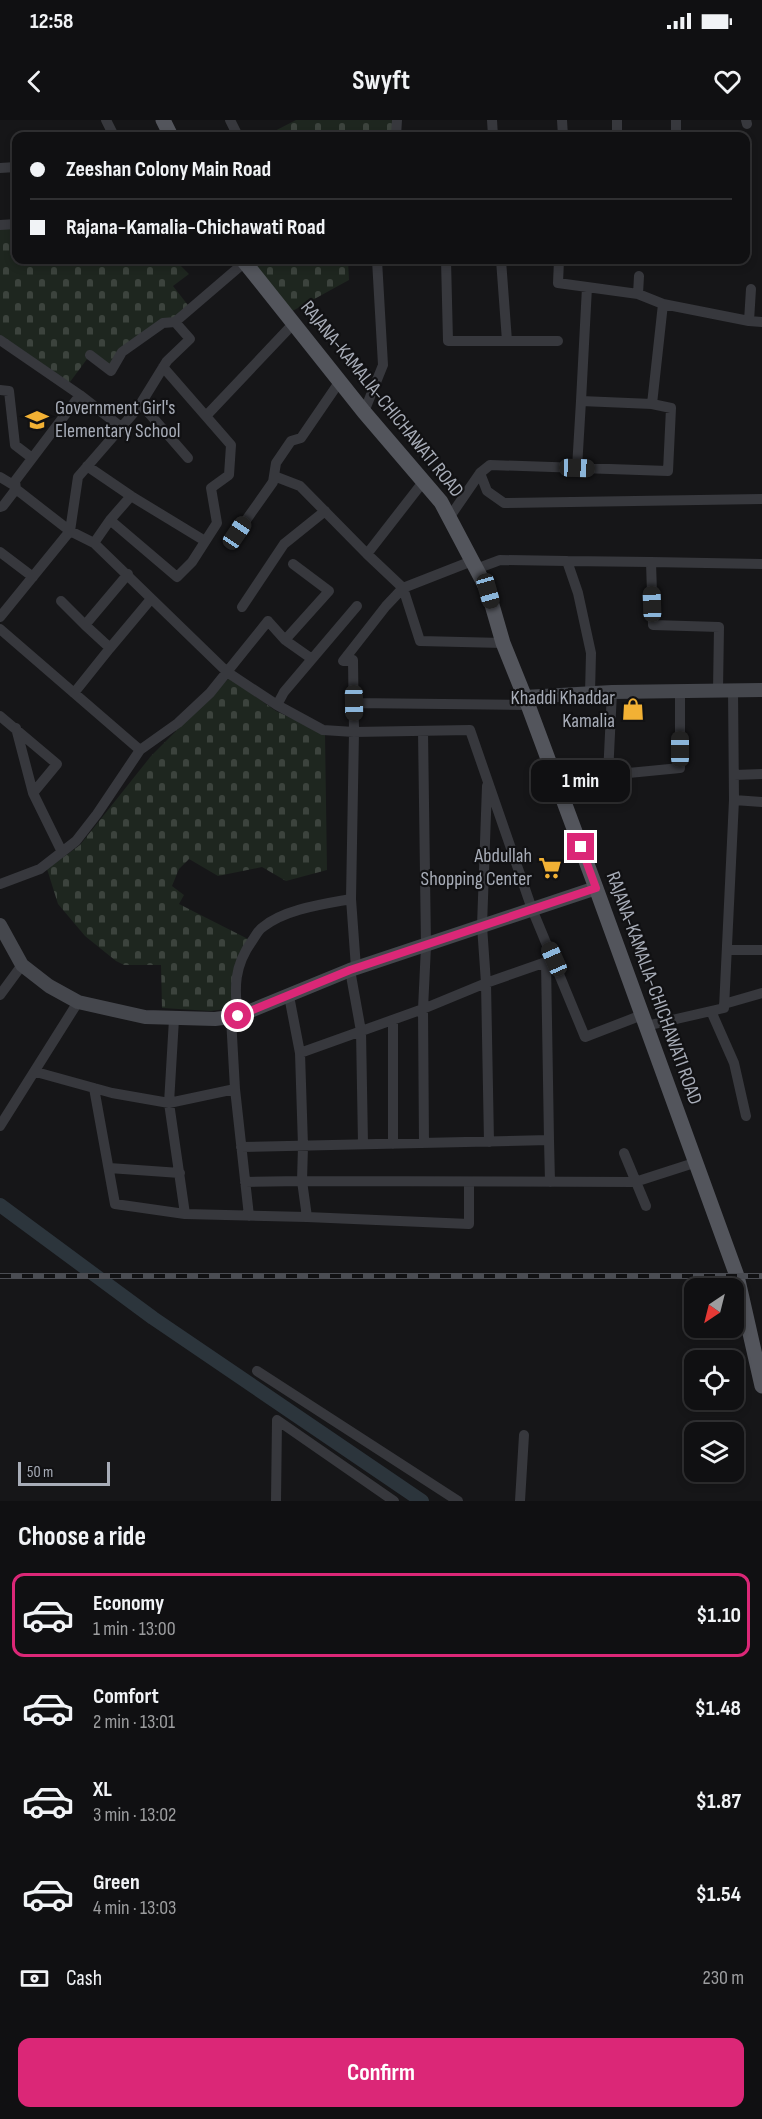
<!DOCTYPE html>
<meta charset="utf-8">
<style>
:root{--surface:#101012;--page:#1e1e20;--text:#f1f3f6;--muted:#9c9d9f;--line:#303032;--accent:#db2777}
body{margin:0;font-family:"Sofia Sans Condensed",sans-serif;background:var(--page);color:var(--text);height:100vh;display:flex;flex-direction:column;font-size:22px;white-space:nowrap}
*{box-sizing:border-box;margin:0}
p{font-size:20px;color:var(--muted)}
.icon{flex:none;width:33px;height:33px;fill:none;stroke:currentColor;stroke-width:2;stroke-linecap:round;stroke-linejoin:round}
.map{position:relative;height:1381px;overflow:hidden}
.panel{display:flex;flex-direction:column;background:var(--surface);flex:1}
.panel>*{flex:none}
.hud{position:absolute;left:12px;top:12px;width:738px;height:132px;border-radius:12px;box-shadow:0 3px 9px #0003,0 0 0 2px var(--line);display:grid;align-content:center;height:132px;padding:0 18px;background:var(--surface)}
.needle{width:39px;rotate:215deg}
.fabs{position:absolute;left:684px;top:1158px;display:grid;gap:12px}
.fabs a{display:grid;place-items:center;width:60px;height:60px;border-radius:12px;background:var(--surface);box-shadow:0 3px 9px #0003,0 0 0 2px var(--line);font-size:30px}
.scale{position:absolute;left:18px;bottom:15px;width:92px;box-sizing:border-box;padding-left:6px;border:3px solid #a8adb8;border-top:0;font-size:16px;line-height:21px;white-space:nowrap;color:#a8adb8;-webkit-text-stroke:4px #111113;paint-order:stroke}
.end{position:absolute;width:27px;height:27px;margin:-14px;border:8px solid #db2777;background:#fff;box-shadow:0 0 0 3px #fff}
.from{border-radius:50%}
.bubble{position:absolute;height:42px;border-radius:12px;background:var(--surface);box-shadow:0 3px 9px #0003,0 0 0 2px var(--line);font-size:20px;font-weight:700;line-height:42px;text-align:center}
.car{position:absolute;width:18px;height:36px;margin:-18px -9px;border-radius:8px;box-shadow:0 0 4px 2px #0007;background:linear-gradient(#222 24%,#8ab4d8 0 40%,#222 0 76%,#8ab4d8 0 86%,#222 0)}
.hud b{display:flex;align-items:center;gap:21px;height:57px;font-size:22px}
.hud b+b{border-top:2px solid var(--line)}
.hud i{width:15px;height:15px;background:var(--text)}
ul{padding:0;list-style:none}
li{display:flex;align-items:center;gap:18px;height:84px;margin:0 12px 9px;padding:0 6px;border:3px solid transparent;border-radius:12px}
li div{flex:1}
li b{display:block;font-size:22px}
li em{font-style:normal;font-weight:700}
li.current{border-color:var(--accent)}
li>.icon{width:54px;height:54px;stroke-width:1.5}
h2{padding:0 18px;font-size:27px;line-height:72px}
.pay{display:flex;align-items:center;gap:15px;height:66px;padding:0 18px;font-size:22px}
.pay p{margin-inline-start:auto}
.action{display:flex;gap:12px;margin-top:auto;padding:12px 18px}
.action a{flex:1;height:69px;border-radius:12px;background:var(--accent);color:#fff;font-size:24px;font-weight:700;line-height:69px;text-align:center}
.status{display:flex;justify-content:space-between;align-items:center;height:42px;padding:0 30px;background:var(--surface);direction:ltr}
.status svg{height:16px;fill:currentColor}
header{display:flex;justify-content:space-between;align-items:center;height:78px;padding:0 18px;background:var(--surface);font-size:27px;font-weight:700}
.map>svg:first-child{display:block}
</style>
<div class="status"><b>12:58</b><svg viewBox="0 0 49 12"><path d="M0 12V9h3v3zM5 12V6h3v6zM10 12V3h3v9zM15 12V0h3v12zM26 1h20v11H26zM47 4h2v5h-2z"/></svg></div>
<header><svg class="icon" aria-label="back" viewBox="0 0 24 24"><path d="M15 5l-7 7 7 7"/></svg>Swyft<svg class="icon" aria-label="heart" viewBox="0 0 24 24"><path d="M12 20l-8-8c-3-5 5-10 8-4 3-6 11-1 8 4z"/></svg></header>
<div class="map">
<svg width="762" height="1381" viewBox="0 0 762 1381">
<defs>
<pattern id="cemetery-stones" width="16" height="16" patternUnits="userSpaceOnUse" patternTransform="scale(1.5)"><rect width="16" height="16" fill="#1e261f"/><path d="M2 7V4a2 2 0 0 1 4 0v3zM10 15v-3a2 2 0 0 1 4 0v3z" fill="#3c433d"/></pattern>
</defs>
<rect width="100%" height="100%" fill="#161618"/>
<path fill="url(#cemetery-stones)" d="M 296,0 L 397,0 L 396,16 L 265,16 Z
M 16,104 L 16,140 L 175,140 L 189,154 L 173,166 L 191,189 L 122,232 L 111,251 L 90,235 L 67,266 L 0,220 L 0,105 Z
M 243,140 L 348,140 L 349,160 L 287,194 Z
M 229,558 L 276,591 L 325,614 L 327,750 L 286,761 L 262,747 L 218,756 L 189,739 L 179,749 L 172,766 L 184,775 L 179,784 L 248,819 L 232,888 L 211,891 L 162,888 L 161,845 L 124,845 L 116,841 L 85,816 L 58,784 L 47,749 L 80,725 L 151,636 Z"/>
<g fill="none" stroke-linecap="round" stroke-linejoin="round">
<path stroke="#2c353c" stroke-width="14" d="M 0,1085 L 153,1198 L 422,1381"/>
<path stroke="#37383d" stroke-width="10" d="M 106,0 L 114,16
M 230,0 L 238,16
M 492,0 L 493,16
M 562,0 L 563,16
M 676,0 L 676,16
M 746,0 L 747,4
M 396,16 L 397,0
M 617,16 L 617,0
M 0,48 L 16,47
M 0,105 L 16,104
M 446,140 L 448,221 L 558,221
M 501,140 L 507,221
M 559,140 L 558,163 L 638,174
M 639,156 L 638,174 L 663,184
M 751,169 L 749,201 L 663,184 L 652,284 L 671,288 L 668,351 L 490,345 L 480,353 L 487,371 L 504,383 L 762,379
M 749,201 L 762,202
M 0,220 L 80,275 L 121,307
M 90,235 L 111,251 L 122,232 L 163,203 L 175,202
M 0,270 L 9,271 L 15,325 L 32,338
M 80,275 L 15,361 L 16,369 L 70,411 L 94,423 L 110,400
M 581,281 L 587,167
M 141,284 L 188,338
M 364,292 L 383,245 L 377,140
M 206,296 L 294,203
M 87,346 L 131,376 L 110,400 L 177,457 L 192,442 L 217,403 L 211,368 L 229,355 L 231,325 L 163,247
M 577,348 L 581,281 L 652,284
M 274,356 L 300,366 L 367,434 L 423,362
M 0,357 L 15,366
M 131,376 L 205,421
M 0,387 L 3,386 L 16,369
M 449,398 L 480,353
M 237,413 L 273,362 L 276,343 L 291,321 L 301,318 L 340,261
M 94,423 L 227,552 L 277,585 L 323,610 L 354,612 L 470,610 L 532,789 L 585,917 L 642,895
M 0,432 L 33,457
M 367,434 L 403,468 L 420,521 L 503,523
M 567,441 L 651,442 L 653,505 L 719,507 L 718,570
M 651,442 L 762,444
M 476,449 L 500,440 L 567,441 L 578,473 L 591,533 L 590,573
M 61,481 L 85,505 L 128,454
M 242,487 L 284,424 L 325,391
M 0,497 L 70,411 L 78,357 L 138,288 L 167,241 L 190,219 L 175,202 L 245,142
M 85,505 L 110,528 L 151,479
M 0,509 L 140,630
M 312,539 L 357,486
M 612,572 L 608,655 L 680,648 L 680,571
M 74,573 L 110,528
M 354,583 L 528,585
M 277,585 L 284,572 L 312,539 L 285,520
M 0,596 L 57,644 L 33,673
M 16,608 L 33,673 L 62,732
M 423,611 L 426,826 L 423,889 L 300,933 L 303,1026 L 302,1061 L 635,1062 L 694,1043
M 734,655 L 762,654
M 734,680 L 762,682
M 0,764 L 40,749 L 76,721 L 97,694 L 140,630 L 178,603 L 210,573 L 268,501 L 285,520 L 329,471 L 293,444
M 727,830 L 762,830
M 356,848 L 351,779 L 354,612 L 353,540 L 343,541 L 386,486 L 403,468 L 472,441
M 350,850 L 361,911 L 363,1024
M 0,875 L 22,845
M 289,876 L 300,933
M 724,884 L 762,873
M 711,891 L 734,943 L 746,996
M 238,896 C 234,868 234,846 252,821 C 255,817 258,810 263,807 C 285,789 324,784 351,779
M 174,899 L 169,983 L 185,1094
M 393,900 L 393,1024
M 646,906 L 724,888 L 734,680 L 733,570
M 36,952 L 112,973 L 169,983 L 235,969 L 231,898
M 94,968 L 115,1084 L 185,1094 L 307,1097 L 302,1061 L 245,1062
M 235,969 L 249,1096
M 0,1006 L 78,882
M 549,1020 L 550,1062
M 424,1023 L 423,889 L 486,863 L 482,806 L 487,666
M 241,1027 L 549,1020 L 546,842 L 486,863 L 489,1022
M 624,1033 L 646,1086
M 109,1048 L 180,1053
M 307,1097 L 469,1104 L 469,1062
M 257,1251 L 458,1381
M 277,1300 L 394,1381
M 276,1381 L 277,1300
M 520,1381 L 524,1315"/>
<path stroke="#45474d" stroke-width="14" d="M 525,577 L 612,572 L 762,570
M 0,805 L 22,845 L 49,866 L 78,882 L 145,897 L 215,899 L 238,896 L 350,850 L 596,768"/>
<path stroke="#53555c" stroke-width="15" d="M 163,0 L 171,16
M 243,140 L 364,292 L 441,382 L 488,471 L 503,523 L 528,585 L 596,768 L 737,1156 L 762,1266"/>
<g stroke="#4a4c52" stroke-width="6">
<path id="rail" d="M 0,1156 L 762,1156"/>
</g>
<use href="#rail" stroke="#111113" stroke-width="4" stroke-dasharray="11" stroke-linecap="butt"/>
</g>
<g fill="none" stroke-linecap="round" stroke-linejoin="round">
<path stroke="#db2777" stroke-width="8" d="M 238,896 L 350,850 L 596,768 L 581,727"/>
</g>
<defs>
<g id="school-bare" transform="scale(1.8)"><path d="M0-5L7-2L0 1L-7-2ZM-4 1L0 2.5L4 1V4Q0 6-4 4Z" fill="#f2b134" stroke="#111113" stroke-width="2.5" paint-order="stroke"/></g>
<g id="shop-bare" transform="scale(1.8)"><path d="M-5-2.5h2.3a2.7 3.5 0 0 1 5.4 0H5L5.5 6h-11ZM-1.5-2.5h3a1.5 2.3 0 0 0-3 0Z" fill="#f2b134" stroke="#111113" stroke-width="2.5" paint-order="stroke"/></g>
<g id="supermarket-bare" transform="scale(1.8)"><path d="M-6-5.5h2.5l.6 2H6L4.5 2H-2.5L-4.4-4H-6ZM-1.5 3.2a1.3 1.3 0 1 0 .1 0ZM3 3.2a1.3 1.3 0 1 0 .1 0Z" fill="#f2b134" stroke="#111113" stroke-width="2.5" paint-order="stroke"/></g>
</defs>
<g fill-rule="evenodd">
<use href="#school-bare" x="37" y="300"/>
<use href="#shop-bare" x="633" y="589"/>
<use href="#supermarket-bare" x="550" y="748"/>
</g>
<g text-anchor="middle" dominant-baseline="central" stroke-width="4.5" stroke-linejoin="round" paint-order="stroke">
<g font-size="20" fill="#a8adb8" stroke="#111113">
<text transform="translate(382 279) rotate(51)">RAJANA-KAMALIA-CHICHAWATI ROAD</text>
<text transform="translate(654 868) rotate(70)">RAJANA-KAMALIA-CHICHAWATI ROAD</text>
</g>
<g font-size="20" fill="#a8adb8" stroke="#111113" text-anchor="end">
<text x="55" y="288" text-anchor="start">Government Girl's<tspan x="55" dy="23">Elementary School</tspan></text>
<text x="615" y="578">Khaddi Khaddar<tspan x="615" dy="23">Kamalia</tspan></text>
<text x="532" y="736">Abdullah<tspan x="532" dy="23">Shopping Center</tspan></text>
</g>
</g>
</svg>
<div class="fabs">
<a><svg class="needle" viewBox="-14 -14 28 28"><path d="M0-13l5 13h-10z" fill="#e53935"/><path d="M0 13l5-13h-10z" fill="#9c9d9f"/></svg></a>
<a><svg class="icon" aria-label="locate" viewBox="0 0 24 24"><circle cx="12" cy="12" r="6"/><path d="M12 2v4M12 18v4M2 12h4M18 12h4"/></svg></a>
<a><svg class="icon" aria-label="layers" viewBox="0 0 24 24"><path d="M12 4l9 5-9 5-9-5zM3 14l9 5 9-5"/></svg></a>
</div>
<div class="scale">50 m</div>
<i class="end from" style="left:238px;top:896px"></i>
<i class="end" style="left:581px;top:727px"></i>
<div class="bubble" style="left:531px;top:640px;width:99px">1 min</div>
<i class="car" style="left:577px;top:348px;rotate:92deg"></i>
<i class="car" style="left:237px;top:413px;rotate:34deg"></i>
<i class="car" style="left:488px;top:471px;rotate:164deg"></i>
<i class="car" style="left:652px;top:484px;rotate:358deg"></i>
<i class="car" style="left:354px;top:583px;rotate:179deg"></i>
<i class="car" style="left:680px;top:629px;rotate:0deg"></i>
<i class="car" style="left:554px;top:839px;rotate:336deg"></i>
<div class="hud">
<b><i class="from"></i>Zeeshan Colony Main Road</b>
<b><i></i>Rajana-Kamalia-Chichawati Road</b>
</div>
</div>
<section class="panel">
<h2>Choose a ride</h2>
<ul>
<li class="current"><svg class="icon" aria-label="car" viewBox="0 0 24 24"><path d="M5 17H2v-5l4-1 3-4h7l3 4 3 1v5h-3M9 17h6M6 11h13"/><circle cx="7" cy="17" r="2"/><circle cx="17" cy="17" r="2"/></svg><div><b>Economy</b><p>1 min · 13:00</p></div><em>$1.10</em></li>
<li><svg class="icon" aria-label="car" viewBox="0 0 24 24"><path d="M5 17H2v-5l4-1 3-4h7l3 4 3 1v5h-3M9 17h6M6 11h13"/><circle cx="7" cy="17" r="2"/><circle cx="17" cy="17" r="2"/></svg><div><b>Comfort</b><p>2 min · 13:01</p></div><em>$1.48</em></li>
<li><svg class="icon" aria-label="car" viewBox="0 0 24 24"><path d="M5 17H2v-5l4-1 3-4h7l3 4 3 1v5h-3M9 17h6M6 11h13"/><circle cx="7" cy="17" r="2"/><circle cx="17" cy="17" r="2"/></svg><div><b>XL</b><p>3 min · 13:02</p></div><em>$1.87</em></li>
<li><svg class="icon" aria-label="car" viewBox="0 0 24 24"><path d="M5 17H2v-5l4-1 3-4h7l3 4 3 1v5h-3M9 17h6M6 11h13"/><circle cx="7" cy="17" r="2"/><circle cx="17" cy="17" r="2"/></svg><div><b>Green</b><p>4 min · 13:03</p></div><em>$1.54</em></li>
</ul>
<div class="pay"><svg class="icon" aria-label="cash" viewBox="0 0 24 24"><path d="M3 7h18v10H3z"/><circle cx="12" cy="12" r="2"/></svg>Cash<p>230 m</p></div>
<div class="action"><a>Confirm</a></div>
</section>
